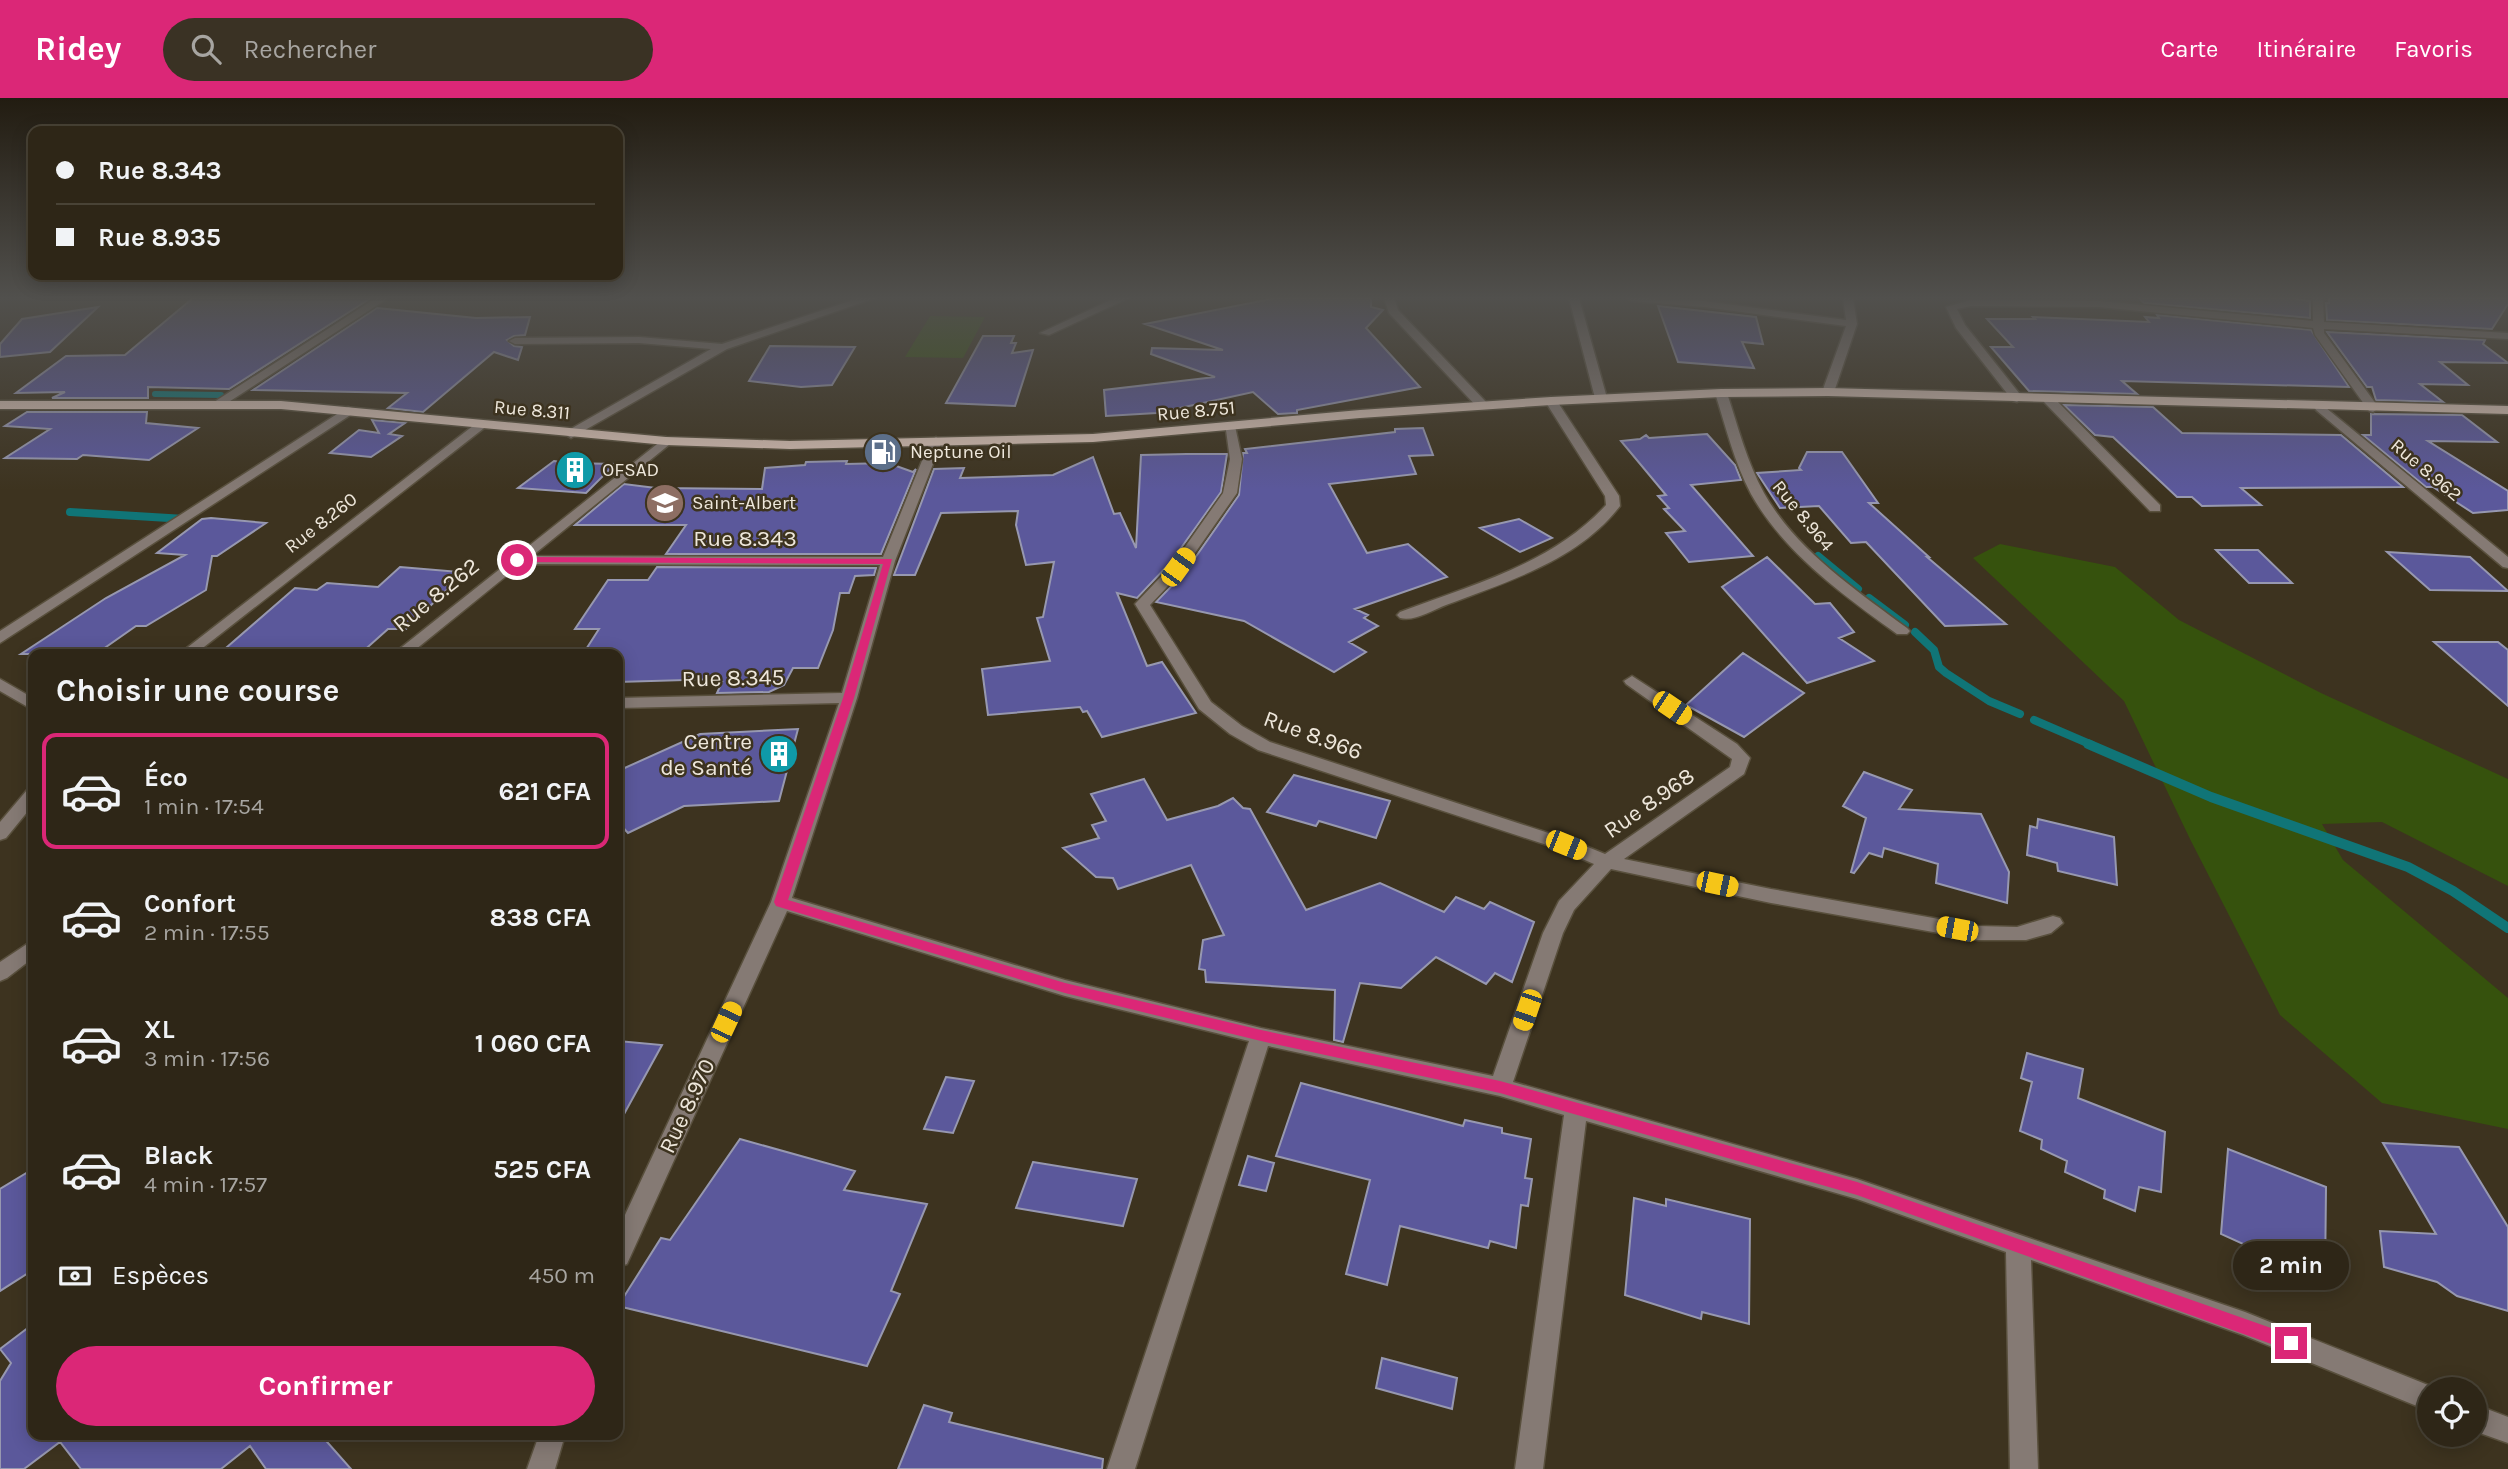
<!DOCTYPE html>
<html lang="fr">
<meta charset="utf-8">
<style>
:root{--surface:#2e2617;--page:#3a3224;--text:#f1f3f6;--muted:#a7a5a1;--line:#494336;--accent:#db2777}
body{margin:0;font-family:Karla,sans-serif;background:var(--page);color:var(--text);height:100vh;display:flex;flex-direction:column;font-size:26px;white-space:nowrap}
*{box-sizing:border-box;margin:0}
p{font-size:23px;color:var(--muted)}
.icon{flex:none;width:38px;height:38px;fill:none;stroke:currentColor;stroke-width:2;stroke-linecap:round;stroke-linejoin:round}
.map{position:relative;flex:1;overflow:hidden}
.details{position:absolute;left:28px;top:551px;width:595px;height:791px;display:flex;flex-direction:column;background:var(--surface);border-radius:14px;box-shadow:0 4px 18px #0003,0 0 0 2px var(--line)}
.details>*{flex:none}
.banner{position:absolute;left:28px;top:28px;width:595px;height:154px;border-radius:14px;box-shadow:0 4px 18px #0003,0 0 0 2px var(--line);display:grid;align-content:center;height:154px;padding:0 28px;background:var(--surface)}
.fabs{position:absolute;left:2417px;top:1279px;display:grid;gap:14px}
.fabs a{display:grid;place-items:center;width:70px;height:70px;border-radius:50%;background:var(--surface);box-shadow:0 4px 18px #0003,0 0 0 2px var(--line);font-size:35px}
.end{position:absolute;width:32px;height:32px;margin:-16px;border:9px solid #db2777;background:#fff;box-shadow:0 0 0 4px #fff}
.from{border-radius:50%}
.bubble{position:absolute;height:49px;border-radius:24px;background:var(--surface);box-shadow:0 4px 18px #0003,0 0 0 2px var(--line);font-size:23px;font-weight:700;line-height:49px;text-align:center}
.car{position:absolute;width:21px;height:42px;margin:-21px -10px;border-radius:9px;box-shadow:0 0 5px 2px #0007;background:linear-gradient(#f5c518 24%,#345 0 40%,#f5c518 0 76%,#345 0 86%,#f5c518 0)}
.banner b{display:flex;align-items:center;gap:24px;height:66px;font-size:26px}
.banner b+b{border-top:2px solid var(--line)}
.banner i{width:18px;height:18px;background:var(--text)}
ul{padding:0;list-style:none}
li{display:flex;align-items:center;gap:21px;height:116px;margin:0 14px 10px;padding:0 14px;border:4px solid transparent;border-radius:14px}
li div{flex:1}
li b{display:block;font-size:26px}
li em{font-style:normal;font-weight:700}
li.on{border-color:var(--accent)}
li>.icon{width:63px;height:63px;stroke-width:1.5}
h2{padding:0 28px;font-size:32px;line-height:84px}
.pay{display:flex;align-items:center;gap:18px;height:77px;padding:0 28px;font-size:26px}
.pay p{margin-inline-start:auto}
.primary-button{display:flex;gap:14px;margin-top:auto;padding:14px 28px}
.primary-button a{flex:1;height:80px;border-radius:42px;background:var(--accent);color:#fff;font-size:28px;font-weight:700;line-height:80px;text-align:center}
header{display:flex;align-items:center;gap:42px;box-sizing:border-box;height:98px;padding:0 35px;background:var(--accent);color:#fff}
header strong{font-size:33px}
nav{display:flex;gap:38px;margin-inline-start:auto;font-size:24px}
.search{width:490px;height:63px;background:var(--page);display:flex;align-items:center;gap:18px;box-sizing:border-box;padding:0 24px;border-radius:38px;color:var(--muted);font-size:26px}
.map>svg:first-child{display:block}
</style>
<header>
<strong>Ridey</strong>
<div class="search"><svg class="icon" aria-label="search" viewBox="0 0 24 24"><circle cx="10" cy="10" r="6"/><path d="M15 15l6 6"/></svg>Rechercher</div>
<nav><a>Carte</a><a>Itinéraire</a><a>Favoris</a></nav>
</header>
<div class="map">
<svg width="2508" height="1371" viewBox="0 0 2508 1371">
<rect width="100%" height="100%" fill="#3d331f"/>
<path fill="#36520d" d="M 930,218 L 985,219 L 963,260 L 905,259 Z
M 2000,446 L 2115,469 L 2179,522 L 2321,595 L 2508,681 L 2508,788 L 2382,724 L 2322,726 L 2343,762 L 2508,900 L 2508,1031 L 2382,1005 L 2280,917 L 2190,741 L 2124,603 L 1973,460 Z"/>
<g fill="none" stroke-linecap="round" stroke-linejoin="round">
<path stroke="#107577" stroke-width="6" d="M 155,296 L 221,297"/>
<path stroke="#107577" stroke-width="8" d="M 70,414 L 185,421
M 1818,458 L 1858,491
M 1869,500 L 1905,527
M 1915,534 L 1934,552 L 1939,569 L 1946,575 L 1989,603 L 2020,616
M 2034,622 L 2092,647"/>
<path stroke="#107577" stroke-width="10" d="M 2088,646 L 2211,699 L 2408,769 L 2453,793 L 2508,830"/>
</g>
<path fill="#5b589b" stroke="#9798b0" stroke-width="2" d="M 193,200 L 371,200 L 229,291 L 148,289 L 148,300 L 52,300 L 65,294 L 16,295 L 66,258 L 125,257 Z
M 1276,200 L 1371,200 L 1371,209 L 1383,212 L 1366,230 L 1420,289 L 1297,312 L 1297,315 L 1278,316 L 1253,294 L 1157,315 L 1106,318 L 1104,292 L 1215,279 L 1151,256 L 1152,250 L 1223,252 L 1145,226 Z
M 2139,200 L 2290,200 L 2310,203 L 2310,220 L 2144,205 Z
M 2329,200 L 2508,200 L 2508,206 L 2492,231 L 2327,222 L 2326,205 L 2329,205 Z
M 1658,208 L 1756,219 L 1763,246 L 1742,244 L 1754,270 L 1678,264 Z
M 98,209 L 50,254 L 0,259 L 0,246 L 22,221 Z
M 377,210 L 476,220 L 530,219 L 525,237 L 514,238 L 507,242 L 514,248 L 522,249 L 518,262 L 494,254 L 423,314 L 388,310 L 407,295 L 253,292 Z
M 2157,217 L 2311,232 L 2349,289 L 2122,283 L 2137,296 L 2029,293 L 1991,249 L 2013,249 L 1987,221 L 2035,221 L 2033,219 L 2149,224 L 2145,219 L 2159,220 Z
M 2327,234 L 2485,242 L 2483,246 L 2508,265 L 2440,264 L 2468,287 L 2420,286 L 2443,304 L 2376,302 L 2372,289 L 2367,289 Z
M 983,238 L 1014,238 L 1011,245 L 1016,245 L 1012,255 L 1033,252 L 1015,308 L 946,305 Z
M 770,248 L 855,249 L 832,287 L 801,289 L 749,283 Z
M 2064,307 L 2153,309 L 2182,335 L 2341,337 L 2403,389 L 2241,390 L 2261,407 L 2202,408 L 2192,399 L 2177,399 L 2113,339 L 2095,337 Z
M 27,314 L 147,314 L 146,325 L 198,330 L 149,362 L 83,357 L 77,361 L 5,360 L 50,331 L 5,328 Z
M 2371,316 L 2462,317 L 2497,344 L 2428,343 L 2508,393 L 2508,412 L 2473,415 L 2433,389 L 2426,389 L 2363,337 L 2371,337 Z
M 372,322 L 405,325 L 389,336 L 402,338 L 371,359 L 330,355 L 359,332 L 379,335 Z
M 1423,330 L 1433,357 L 1409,358 L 1416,376 L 1329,386 L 1367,455 L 1408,446 L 1447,479 L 1355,511 L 1368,517 L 1364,520 L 1378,528 L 1349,544 L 1366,554 L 1334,574 L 1244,523 L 1156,504 L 1185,474 L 1239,397 L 1243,355 L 1247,355 L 1245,351 L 1395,334 L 1395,331 Z
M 1707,336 L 1735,367 L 1741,382 L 1691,387 L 1753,458 L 1689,464 L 1666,435 L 1685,433 L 1664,411 L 1669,410 L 1658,398 L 1666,397 L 1621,343 L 1640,341 L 1646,337 L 1649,340 Z
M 1807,354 L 1842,354 L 1878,405 L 1869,405 L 1929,459 L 1927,459 L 2006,526 L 1945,528 L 1866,444 L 1851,445 L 1819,408 L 1780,410 L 1757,375 L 1801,372 L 1799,370 Z
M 1187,356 L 1227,356 L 1221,394 L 1171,464 L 1137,500 L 1117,495 L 1147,568 L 1162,564 L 1196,615 L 1102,639 L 1087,613 L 1083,614 L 1080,609 L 988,617 L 982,571 L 1050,563 L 1037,520 L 1043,519 L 1054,464 L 1026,467 L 1016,427 L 1018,413 L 941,415 L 915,477 L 894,477 L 934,371 L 964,370 L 960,380 L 1053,377 L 1093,359 L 1114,416 L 1120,415 L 1136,450 L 1141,357 Z
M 554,363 L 568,365 L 615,366 L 586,395 L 518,390 Z
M 847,363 L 846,366 L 888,365 L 913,374 L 916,371 L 881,456 L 666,456 L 686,427 L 575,427 L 624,386 L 656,390 L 762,391 L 765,370 L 805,367 L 806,364 Z
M 211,420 L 266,425 L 217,458 L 212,458 L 206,492 L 146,528 L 136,528 L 96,556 L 21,556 L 106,500 L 185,457 L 157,455 L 202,421 Z
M 1519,421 L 1552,440 L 1520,454 L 1480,430 Z
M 2216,452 L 2258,452 L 2292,485 L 2249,485 Z
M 2387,454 L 2470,459 L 2508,493 L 2430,492 Z
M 1767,459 L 1815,506 L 1830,505 L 1854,534 L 1839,540 L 1874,563 L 1807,585 L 1722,489 Z
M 400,469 L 460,474 L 446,487 L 451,488 L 406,531 L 388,531 L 360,556 L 219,556 L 295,490 L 317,492 L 327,485 L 378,489 Z
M 657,469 L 876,470 L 874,477 L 855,478 L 849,495 L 840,495 L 833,532 L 818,570 L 793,570 L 784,587 L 769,594 L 717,595 L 722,584 L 718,584 L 719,581 L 618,584 L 618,556 L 583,556 L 599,531 L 575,531 L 608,482 L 648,482 Z
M 2434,544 L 2498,544 L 2508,552 L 2508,608 Z
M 1743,555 L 1804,595 L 1744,639 L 1686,607 Z
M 798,631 L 779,703 L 684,708 L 628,735 L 618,724 L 618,673 L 700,636 Z
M 1864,674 L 1912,692 L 1899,711 L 1981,716 L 2009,774 L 2007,805 L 1936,785 L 1938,766 L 1884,750 L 1882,759 L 1869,755 L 1854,775 L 1851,774 L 1866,720 L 1843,708 Z
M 1294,677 L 1390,703 L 1376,740 L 1319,723 L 1316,728 L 1267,714 Z
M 1144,681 L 1167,722 L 1218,708 L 1233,700 L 1243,710 L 1250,711 L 1306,812 L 1380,785 L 1444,814 L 1456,799 L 1484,811 L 1490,804 L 1534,824 L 1512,884 L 1495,875 L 1486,886 L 1436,859 L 1401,890 L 1360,885 L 1343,944 L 1334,942 L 1335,892 L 1206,884 L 1205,872 L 1199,871 L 1203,842 L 1224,837 L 1191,767 L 1118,791 L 1113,780 L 1096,779 L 1063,750 L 1099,740 L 1092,727 L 1106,723 L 1091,696 Z
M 2038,721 L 2114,739 L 2117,787 L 2058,773 L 2057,765 L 2027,757 L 2030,728 L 2037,730 Z
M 618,943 L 662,947 L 618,1027 Z
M 2027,955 L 2083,971 L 2078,1000 L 2165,1034 L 2161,1094 L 2139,1089 L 2135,1113 L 2104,1100 L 2105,1092 L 2065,1074 L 2067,1063 L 2041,1051 L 2042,1042 L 2020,1033 L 2032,984 L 2021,980 Z
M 946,979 L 974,983 L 953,1035 L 924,1031 Z
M 1301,985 L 1463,1028 L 1465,1022 L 1502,1030 L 1502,1035 L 1531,1041 L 1525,1080 L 1532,1081 L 1528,1108 L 1521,1107 L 1516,1150 L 1490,1143 L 1488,1150 L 1400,1128 L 1387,1187 L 1346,1176 L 1370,1082 L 1276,1058 Z
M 740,1041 L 855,1073 L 844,1092 L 927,1106 L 891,1193 L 900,1196 L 867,1268 L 618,1208 L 661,1140 L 670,1142 Z
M 2383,1045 L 2459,1049 L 2508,1129 L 2508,1213 L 2457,1198 L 2437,1184 L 2384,1169 L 2380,1133 L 2436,1136 Z
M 2228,1051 L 2326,1089 L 2325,1183 L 2221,1136 Z
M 1248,1058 L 1274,1065 L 1266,1093 L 1239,1087 Z
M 1033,1064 L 1137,1081 L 1123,1128 L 1016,1110 Z
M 33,1071 L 33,1172 L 0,1193 L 0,1091 Z
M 1634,1100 L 1666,1108 L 1666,1101 L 1750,1121 L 1749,1226 L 1702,1214 L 1701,1221 L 1625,1197 Z
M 33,1226 L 33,1337 L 321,1337 L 351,1371 L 266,1371 L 250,1348 L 221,1371 L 81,1371 L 60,1344 L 24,1371 L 0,1371 L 0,1283 L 11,1265 L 0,1251 Z
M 1382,1260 L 1457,1280 L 1452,1311 L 1376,1290 Z
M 924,1307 L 952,1315 L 949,1324 L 1103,1361 L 1102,1371 L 898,1371 Z"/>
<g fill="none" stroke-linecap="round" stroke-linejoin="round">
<g stroke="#59503d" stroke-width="3">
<path id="minor" d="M 376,200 L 388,200 L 221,309 L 211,306 Z
M 859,200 L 875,200 L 727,251 L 571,340 L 565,336 L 567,333 L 711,251 L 639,245 L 515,246 L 509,243 L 515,240 L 639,239 L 722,246 Z
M 1115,200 L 1129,200 L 1049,237 L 1040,235 Z
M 1384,200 L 1394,200 L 1398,212 L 1487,305 L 1487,311 L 1479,311 L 1389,215 Z
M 1569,200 L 1579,200 L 1607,300 L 1605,303 L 1595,300 Z
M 1627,200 L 1704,203 L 1846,222 L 1843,200 L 1853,200 L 1857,226 L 1834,294 L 1828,298 L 1822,294 L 1846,228 L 1704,209 L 1632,203 Z
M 2313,200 L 2323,200 L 2324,224 L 2508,235 L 2508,241 L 2324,231 L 2324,235 L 2379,310 L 2373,314 L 2369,313 L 2315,237 L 2313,230 L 2099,209 L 1971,208 L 1957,211 L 1965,227 L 2023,300 L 2017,304 L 2013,303 L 1956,230 L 1946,209 L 1971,202 L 2099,203 L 2313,223 Z
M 1717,292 L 1727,295 C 1738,329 1747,364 1764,395 C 1796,452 1856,492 1907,530 L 1910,533 L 1907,536 L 1897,536 C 1843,497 1784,455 1751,396 C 1734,364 1726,329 1715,295 Z
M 2044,298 L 2052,298 L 2160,407 L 2160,413 L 2150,413 L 2044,304 Z
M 1551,299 L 1557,303 L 1619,398 L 1620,408 C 1579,462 1507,484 1446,507 C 1433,512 1414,524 1400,520 L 1397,517 L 1400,514 C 1472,487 1552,466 1606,407 L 1605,398 L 1545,303 Z
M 2320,305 L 2508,459 L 2508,470 L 2503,469 L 2316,312 L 2314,309 Z
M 348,309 L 352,310 L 352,316 L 0,545 L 0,533 Z
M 478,324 L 488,327 L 195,556 L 179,556 Z
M 1225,325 L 1235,328 L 1242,361 L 1237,395 L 1183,472 L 1150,507 L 1211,604 L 1242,628 L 1270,644 L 1573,743 L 1605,756 L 1730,669 L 1732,661 L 1626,586 L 1624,583 L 1632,578 L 1737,646 L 1750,660 L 1744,676 L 1624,761 L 1771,791 L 1978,828 L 2017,829 L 2053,818 L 2060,820 L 2063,825 L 2051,835 L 2026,842 L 1978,842 L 1771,805 L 1611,771 L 1574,812 L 1563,835 L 1513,984 L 1857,1081 L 2245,1214 L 2438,1291 L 2429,1292 L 2429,1313 L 2243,1237 L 2031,1162 L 2038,1371 L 2010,1371 L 2006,1154 L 1857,1101 L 1586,1023 L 1543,1371 L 1515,1371 L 1564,1017 L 1500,998 L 1268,948 L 1135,1371 L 1107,1371 L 1249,943 L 1065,898 L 787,813 L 627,1166 L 618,1169 L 618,1132 L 771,804 L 839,605 L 618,610 L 618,600 L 842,595 L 880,467 L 521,466 L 410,556 L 393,556 L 666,339 L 672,343 L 670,346 L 532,458 L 883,459 L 930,343 L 936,339 L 942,343 L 895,463 L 857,600 L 792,800 L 1065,882 L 1261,930 L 1493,978 L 1543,835 L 1559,803 L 1594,766 L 1559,751 L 1258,652 L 1230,636 L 1199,611 L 1135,506 L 1173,466 L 1223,395 L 1230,361 Z
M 0,581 L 33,600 L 33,612 L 0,593 Z
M 33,690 L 33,707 L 6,740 L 0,742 L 0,724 L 27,692 Z
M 33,842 L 33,860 L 7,880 L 0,883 L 0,864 Z
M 2474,1306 L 2508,1319 L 2508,1345 L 2474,1333 Z
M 539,1337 L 565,1337 L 555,1371 L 527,1371 Z"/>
</g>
<g stroke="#59503d" stroke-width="3">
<path id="major" d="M 1828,290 L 2508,308 L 2508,316 L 1828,298 L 1721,299 L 1551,307 L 1360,320 L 1093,344 L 790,351 L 666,347 L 281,311 L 0,311 L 0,303 L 281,303 L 666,339 L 790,343 L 1093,336 L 1360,312 L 1551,299 L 1721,291 Z"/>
</g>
<use href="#minor" fill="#857a74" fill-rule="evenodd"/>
<use href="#major" fill="#d5bfb3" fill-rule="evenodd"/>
</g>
<linearGradient id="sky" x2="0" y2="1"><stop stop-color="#221c11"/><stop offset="0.51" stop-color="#51504d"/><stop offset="1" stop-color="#51504d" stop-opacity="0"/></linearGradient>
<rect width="2508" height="392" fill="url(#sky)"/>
<path fill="#db2777" d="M 517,459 L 892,461 L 854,600 L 788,802 L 1065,885 L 1261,932 L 1500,983 L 1857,1084 L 2291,1237 L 2299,1245 L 2296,1250 L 2291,1253 L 1857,1097 L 1500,995 L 1261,943 L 1065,895 L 776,808 L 774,804 L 843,600 L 883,466 L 514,464 Z"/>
<defs>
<g id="fuel-disc" transform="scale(2.0125)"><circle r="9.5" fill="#5c6f8a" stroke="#3d331f"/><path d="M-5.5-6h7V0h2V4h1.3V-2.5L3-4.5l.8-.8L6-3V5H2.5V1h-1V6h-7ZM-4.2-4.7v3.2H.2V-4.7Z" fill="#fff"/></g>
<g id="building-disc" transform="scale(2.0125)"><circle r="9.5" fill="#0f9aa8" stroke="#3d331f"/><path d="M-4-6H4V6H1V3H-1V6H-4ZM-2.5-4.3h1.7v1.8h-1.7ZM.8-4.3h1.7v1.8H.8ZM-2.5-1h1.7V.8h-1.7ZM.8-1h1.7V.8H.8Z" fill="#fff"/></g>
<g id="school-disc" transform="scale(2.0125)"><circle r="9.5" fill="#8d6e63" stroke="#3d331f"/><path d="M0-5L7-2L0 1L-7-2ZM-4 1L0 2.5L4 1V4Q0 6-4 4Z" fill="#fff"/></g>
</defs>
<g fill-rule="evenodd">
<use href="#fuel-disc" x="883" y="354"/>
<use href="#building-disc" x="575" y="372"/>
<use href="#school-disc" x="665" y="405"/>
<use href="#building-disc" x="779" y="656"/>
</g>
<g text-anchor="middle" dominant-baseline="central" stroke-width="5" stroke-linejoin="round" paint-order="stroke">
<g font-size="19" fill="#eee7db" stroke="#3d331f">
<text transform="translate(532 312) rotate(5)">Rue 8.311</text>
<text transform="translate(1196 313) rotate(-5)">Rue 8.751</text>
<text transform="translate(2426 372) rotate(40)">Rue 8.962</text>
<text transform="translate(1803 418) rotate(51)">Rue 8.964</text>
<text transform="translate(321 425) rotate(-38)">Rue 8.260</text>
</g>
<g font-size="19" fill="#eee7db" stroke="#3d331f" text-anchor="start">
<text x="910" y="354">Neptune Oil</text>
<text x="602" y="372">OFSAD</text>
<text x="692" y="405">Saint-Albert</text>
</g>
<g font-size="23" fill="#eee7db" stroke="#3d331f">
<text x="745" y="440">Rue 8.343</text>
<text transform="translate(436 497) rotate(-39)">Rue 8.262</text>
<text transform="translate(733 580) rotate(-1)">Rue 8.345</text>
<text transform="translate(1313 637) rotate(20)">Rue 8.966</text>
<text transform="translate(1649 705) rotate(-35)">Rue 8.968</text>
<text transform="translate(687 1008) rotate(-65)">Rue 8.970</text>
</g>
<g font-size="23" fill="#eee7db" stroke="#3d331f" text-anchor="end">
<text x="752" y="643">Centre<tspan x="752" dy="26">de Santé</tspan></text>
</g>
</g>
</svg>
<div class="fabs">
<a><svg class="icon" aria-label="locate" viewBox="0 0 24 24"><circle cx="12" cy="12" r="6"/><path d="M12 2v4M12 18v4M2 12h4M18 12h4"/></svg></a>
</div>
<i class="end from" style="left:517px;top:462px"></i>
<i class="end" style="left:2291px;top:1245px"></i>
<div class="bubble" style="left:2233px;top:1143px;width:116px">2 min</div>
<i class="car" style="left:1178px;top:469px;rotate:36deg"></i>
<i class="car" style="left:1672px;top:610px;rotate:124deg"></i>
<i class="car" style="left:1566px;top:747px;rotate:112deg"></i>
<i class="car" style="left:1717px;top:786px;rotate:102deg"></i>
<i class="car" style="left:1957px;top:831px;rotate:281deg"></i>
<i class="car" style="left:1527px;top:912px;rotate:199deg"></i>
<i class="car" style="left:726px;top:924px;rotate:25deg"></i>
<div class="banner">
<b><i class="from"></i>Rue 8.343</b>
<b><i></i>Rue 8.935</b>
</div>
<section class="details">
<h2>Choisir une course</h2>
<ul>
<li class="on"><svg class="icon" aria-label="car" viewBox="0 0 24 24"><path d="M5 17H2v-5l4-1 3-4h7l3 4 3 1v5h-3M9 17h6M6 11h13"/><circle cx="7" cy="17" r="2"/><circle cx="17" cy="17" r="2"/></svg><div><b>Éco</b><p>1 min · 17:54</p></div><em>621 CFA</em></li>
<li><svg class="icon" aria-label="car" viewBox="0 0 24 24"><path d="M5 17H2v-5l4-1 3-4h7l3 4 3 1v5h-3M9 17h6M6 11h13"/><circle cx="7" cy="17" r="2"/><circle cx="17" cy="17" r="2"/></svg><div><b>Confort</b><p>2 min · 17:55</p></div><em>838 CFA</em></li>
<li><svg class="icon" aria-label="car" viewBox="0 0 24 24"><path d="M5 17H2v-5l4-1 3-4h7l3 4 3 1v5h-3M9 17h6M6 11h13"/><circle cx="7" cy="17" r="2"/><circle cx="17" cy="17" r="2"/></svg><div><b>XL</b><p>3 min · 17:56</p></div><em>1 060 CFA</em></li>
<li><svg class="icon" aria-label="car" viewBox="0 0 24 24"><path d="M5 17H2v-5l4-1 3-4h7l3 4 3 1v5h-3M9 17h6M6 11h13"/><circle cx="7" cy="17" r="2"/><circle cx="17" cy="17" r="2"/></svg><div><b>Black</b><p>4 min · 17:57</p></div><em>525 CFA</em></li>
</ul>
<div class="pay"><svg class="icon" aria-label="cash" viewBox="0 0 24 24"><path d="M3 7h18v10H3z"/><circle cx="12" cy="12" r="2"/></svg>Espèces<p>450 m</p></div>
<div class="primary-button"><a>Confirmer</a></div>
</section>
</div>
